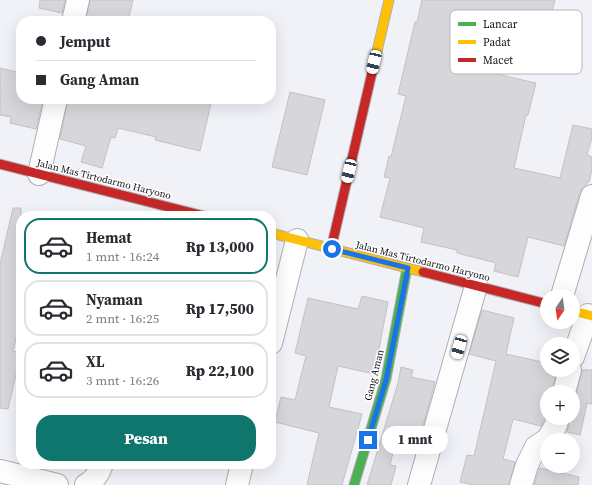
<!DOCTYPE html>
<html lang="id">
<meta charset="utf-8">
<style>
:root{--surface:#fff;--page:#f2f2f3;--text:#2b2b33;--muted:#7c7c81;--line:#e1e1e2;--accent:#0f766e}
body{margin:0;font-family:"Source Serif 4",serif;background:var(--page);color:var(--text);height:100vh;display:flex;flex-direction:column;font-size:15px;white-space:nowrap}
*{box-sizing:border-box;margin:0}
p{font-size:13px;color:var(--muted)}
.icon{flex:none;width:22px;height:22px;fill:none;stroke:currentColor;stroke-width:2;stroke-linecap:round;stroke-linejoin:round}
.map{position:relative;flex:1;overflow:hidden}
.side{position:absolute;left:16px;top:211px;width:260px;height:258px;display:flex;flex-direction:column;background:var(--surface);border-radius:16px;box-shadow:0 4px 16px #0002}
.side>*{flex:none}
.hud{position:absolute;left:16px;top:16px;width:260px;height:88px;border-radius:16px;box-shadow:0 4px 16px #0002;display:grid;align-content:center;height:88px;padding:0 20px;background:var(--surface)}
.needle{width:26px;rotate:193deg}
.controls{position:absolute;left:540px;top:289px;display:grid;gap:8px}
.controls a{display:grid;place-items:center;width:40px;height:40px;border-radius:50%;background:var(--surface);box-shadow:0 4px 16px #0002;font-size:20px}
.end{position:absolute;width:18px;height:18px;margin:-9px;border:5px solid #1a73e8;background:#fff;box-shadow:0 0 0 2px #fff}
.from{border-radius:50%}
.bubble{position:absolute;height:28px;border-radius:14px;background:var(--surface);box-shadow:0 4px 16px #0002;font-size:13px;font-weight:800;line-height:28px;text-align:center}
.car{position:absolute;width:12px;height:24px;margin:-12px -6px;border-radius:5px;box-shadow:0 0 3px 1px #0007;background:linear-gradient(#fff 24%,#345 0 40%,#fff 0 76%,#345 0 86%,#fff 0)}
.hud b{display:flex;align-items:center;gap:14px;height:38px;font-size:15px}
.hud b+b{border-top:1px solid var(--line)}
.hud i{width:10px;height:10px;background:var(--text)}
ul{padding:7px 0 0;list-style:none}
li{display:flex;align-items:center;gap:12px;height:56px;margin:0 8px 6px;padding:0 12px;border:2px solid var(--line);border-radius:16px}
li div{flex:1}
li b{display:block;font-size:15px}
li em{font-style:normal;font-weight:800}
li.active{border-color:var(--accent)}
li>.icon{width:36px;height:36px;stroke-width:1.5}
.button{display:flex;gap:8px;margin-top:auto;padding:8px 20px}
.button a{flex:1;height:46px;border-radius:16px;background:var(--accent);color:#fff;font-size:16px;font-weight:800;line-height:46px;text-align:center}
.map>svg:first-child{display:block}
</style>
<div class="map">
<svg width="592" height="485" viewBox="0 0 592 485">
<rect width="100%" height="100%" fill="#f1f2f7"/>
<path fill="#d7d6da" stroke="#c1c1c6" d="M 40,0 L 65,0 L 62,13 L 39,8 Z
M 90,0 L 133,0 L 128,21 L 95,21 L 86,19 Z
M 422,0 L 555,0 L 549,24 L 484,9 L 470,68 L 536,83 L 528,115 L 526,115 L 514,168 L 560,178 L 573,125 L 592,129 L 592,137 L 587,155 L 592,157 L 592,170 L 589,182 L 587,182 L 586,185 L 583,187 L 580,192 L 564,246 L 528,237 L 518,277 L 494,271 L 496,263 L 457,253 L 457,250 L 421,242 L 424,228 L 380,217 L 390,178 L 384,177 L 389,156 L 391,157 L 406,96 L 398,94 L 415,22 L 417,22 Z
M 0,68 L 21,73 L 21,99 L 43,99 L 36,129 L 10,123 L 11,117 L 0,115 Z
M 290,92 L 325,100 L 307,175 L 272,167 Z
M 68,99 L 212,99 L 200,151 L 155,140 L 156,137 L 118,128 L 115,138 L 111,137 L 102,168 L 81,162 L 86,146 L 60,139 Z
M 13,208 L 21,208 L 21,317 L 13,351 L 21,353 L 8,409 L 0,408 L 0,264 Z
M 362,296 L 388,302 L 374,374 L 338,366 L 329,407 L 362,414 L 342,485 L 307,485 L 319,433 L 275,422 L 281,397 L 295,400 L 306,356 L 295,353 L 308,298 L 358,309 Z
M 482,310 L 514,318 L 506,354 L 547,363 L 547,370 L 557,370 L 552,392 L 547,392 L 547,413 L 541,426 L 513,419 L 503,459 L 515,462 L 509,485 L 474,485 L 460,482 L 467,455 L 474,456 L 496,361 L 469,354 Z
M 401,367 L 413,370 L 411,377 L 435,382 L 421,433 L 399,428 L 390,465 L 396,466 L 391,485 L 367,485 L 398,383 Z
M 582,370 L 592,370 L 592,404 L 587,403 L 580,435 L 567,432 L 570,418 L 573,418 L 573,401 L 576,395 Z
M 540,468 L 579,477 L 578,485 L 534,485 Z"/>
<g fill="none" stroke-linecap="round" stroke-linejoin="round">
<g stroke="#aeafb3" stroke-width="24">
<path id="street" d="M 73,21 L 78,0
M 39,174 L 56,99
M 562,296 L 592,196
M 271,343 L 297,240
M 573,357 L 588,315
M 564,392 L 570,370
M 0,471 L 57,485
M 86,485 C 94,481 99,473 102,464
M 237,485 L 242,464
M 419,485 L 476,286
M 521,485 L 527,465 L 536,447 L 548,439 L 556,425 L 558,418"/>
</g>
<g stroke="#aeafb3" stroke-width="11">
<path id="fast" d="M 354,485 L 386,379 L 407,268"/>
</g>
<g stroke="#aeafb3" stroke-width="11">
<path id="slow" d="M 374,64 L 389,0
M 271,233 L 423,272
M 573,311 L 592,316"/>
</g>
<g stroke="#aeafb3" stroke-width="11">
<path id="jam" d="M 0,164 L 204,216
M 331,249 L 374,64
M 423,272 L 547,304"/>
</g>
<use href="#street" stroke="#fdfdfe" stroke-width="22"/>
<use href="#fast" stroke="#4caf50" stroke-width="9"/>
<use href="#slow" stroke="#ffc107" stroke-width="9"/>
<use href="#jam" stroke="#c62828" stroke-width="9"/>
</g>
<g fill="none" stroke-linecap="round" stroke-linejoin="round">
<path stroke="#1a73e8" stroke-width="5" d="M 332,249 L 408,268 L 386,380 L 368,440"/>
</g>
<g text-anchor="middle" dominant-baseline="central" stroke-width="3" stroke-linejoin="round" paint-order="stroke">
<g font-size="10" fill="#0f1013" stroke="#fff">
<text transform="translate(104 179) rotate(14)">Jalan Mas Tirtodarmo Haryono</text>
<text transform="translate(423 261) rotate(14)">Jalan Mas Tirtodarmo Haryono</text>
<text transform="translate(374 375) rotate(-76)">Gang Aman</text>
</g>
</g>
<rect x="450" y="10" width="132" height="64" rx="6" fill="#fff" stroke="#b7b7b8" stroke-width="1"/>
<rect x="458" y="22" width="18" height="4" fill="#4caf50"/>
<rect x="458" y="40" width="18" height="4" fill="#ffc107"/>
<rect x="458" y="58" width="18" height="4" fill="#c62828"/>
<g font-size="11" fill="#0f1013">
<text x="483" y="28">Lancar</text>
<text x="483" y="46">Padat</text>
<text x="483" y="64">Macet</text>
</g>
</svg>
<div class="controls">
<a><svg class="needle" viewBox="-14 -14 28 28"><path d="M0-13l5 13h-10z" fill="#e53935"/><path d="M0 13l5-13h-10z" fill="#7c7c81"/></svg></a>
<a><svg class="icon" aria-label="layers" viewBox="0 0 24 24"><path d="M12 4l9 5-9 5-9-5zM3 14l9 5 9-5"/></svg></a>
<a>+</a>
<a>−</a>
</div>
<i class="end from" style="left:332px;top:249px"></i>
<i class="end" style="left:368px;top:440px"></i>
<div class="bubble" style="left:382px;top:426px;width:66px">1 mnt</div>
<i class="car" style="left:374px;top:62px;rotate:193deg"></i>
<i class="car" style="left:349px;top:171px;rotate:193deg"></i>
<i class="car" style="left:459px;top:347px;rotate:196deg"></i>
<div class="hud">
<b><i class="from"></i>Jemput</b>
<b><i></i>Gang Aman</b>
</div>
<section class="side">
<ul>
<li class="active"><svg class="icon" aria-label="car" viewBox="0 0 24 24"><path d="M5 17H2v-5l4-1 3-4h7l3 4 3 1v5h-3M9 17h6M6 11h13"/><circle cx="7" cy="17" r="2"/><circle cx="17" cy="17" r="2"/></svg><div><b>Hemat</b><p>1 mnt · 16:24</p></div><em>Rp 13,000</em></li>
<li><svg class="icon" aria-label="car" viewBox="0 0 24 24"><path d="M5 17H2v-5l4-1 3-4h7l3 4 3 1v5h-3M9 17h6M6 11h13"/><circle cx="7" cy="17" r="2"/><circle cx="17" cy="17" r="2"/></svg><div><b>Nyaman</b><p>2 mnt · 16:25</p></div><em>Rp 17,500</em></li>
<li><svg class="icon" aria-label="car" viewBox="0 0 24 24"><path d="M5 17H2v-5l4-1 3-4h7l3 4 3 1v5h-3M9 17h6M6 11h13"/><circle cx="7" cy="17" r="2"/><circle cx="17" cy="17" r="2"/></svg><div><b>XL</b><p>3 mnt · 16:26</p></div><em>Rp 22,100</em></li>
</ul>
<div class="button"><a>Pesan</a></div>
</section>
</div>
